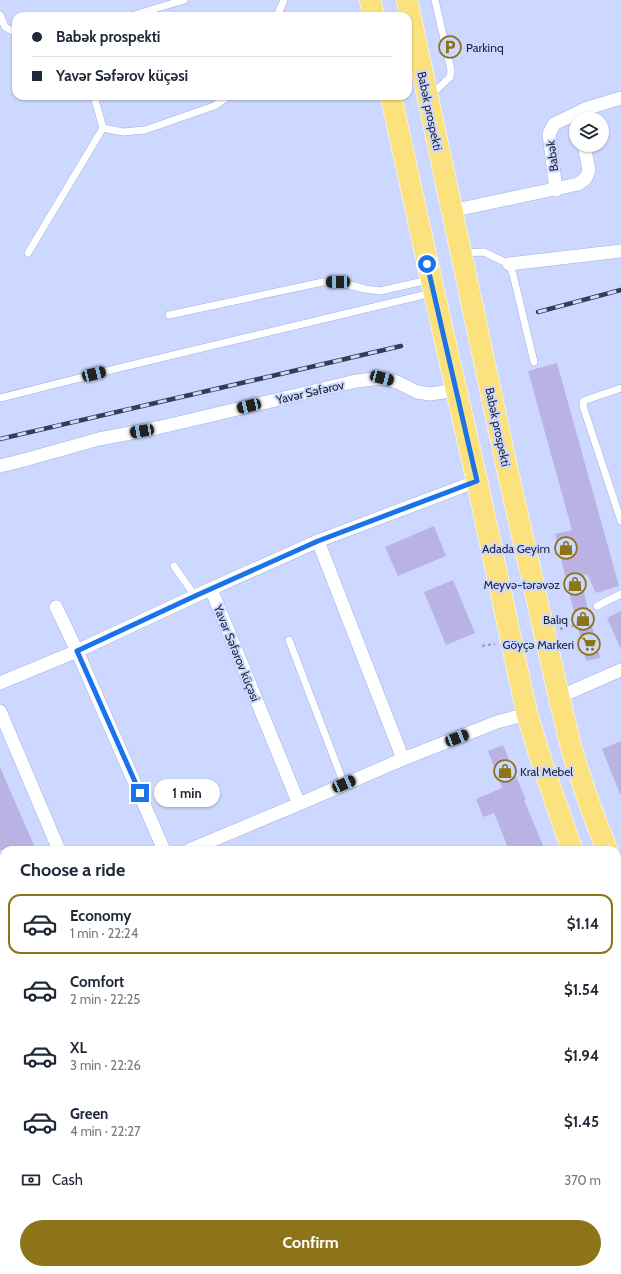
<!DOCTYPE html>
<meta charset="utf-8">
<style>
:root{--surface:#fff;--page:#f6f6f7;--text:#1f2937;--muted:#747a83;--line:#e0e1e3;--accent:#8d7418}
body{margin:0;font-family:Cabin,sans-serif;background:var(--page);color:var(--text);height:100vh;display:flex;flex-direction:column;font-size:15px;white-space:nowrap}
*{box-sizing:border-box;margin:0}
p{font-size:13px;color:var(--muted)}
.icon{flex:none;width:22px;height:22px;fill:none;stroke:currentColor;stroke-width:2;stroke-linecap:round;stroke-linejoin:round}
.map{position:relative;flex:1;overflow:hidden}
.panel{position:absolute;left:0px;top:846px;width:621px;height:428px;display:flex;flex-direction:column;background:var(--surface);border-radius:12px 12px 0 0;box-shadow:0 1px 3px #0004}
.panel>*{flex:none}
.top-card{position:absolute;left:12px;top:12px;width:400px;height:88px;border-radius:12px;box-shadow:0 1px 3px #0004;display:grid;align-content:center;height:88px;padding:0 20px;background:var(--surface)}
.tools{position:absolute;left:569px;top:112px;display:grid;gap:8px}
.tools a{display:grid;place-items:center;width:40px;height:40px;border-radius:50%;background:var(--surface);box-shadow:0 1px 3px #0004;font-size:20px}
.end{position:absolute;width:18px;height:18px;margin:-9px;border:5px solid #1a73e8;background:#fff;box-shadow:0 0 0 2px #fff}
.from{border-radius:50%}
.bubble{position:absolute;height:28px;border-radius:14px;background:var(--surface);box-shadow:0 1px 3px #0004;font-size:13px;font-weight:700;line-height:28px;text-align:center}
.car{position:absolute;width:12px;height:24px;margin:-12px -6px;border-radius:5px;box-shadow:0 0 3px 1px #0007;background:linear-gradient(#222 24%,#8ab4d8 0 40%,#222 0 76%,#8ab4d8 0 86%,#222 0)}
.top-card b{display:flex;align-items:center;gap:14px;height:38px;font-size:15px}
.top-card b+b{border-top:1px solid var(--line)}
.top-card i{width:10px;height:10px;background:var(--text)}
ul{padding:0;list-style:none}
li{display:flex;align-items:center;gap:12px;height:60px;margin:0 8px 6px;padding:0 12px;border:2px solid transparent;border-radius:12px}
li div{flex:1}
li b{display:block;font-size:15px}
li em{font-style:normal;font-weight:700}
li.active{border-color:var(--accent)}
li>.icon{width:36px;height:36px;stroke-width:1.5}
h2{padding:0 20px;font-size:18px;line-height:48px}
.pay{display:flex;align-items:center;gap:10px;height:44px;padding:0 20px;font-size:15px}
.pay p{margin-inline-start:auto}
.primary-button{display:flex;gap:8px;margin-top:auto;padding:8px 20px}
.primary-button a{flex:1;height:46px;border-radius:24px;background:var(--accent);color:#fff;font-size:16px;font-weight:700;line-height:46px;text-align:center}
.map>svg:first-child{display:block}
</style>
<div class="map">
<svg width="621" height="1274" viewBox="0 0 621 1274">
<rect width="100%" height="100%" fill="#ccd8ff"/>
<path fill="#bcc8f3" d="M 0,1133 L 4,1135 L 4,1270 L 167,1270 L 169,1274 L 0,1274 Z"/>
<path fill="#f6ac9c" d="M 0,1022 L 4,1025 L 4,1079 L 0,1076 Z
M 331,1270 L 446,1270 L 453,1274 L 338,1274 Z"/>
<path fill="#bab2e3" d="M 557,363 L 619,586 L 596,593 L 587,574 L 580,576 L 600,658 L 586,661 L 555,534 L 572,530 L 528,371 Z
M 434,526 L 446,556 L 398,576 L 385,547 Z
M 453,580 L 475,633 L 446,645 L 424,592 Z
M 621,611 L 621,649 L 607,618 Z
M 621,741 L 621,794 L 620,794 L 602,749 Z
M 503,745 L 526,800 L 524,800 L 545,850 L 509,850 L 494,813 L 483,817 L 476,799 L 502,788 L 488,751 Z
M 0,767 L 36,850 L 0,850 Z"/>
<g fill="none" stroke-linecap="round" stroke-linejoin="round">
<g stroke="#a3b1e0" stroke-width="8">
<path id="lane" d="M 0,15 L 5,27 L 16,33
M 131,16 L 184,0
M 277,16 L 284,0
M 431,95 L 450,77 L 451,70 L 435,0
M 103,128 L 123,132 L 145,130 L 214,106 L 229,96
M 28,253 L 103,128 L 94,96
M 463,253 L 484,252 L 509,264 L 513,274 L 534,362
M 169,315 L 323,282 L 338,282 L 365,289 L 380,291 L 428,280
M 621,388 L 586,400 L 583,402 L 583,406 L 621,521
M 0,398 L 123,367 L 432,293
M 174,566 L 195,596
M 597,606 L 621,594
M 289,640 L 344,784
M 0,1093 L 4,1095
M 0,1257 L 4,1257
M 116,1270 L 117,1274
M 301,1270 L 309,1274"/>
</g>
<g stroke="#a3b1e0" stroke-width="14">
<path id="street" d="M 556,190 L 549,134 L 554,124 L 585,109 L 621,98
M 451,211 L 578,184 L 586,178 L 589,170 L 584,145
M 509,264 L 621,251
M 0,466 L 24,460 L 99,439 L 157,428 L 356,381 L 382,378 L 397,382 L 417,392 L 430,394 L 456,390
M 318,541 L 403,759
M 211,589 L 299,804
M 56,607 L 77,651 L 164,850
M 0,683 L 77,651 L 195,596 L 318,541 L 477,481
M 559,697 L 621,670
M 0,711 L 59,850
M 189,850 L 299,804 L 403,759 L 497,722 L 527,714
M 0,895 L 4,906
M 0,928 L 4,926
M 617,1088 L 621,1086"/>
</g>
<g stroke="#a3b1e0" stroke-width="20">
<path id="secondary" d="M 0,1008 L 4,1010
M 459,1270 L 465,1274"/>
</g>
<g stroke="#fff" stroke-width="22">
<path id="primary" d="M 370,0 L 374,16
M 407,0 L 507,468 L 559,697 L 572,751 L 590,806 L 607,850
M 391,96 L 431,279 L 477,481 L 527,714 L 542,763 L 572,850
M 617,874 L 621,884
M 617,966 L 621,976"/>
</g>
<path stroke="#98a2c3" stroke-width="2.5" stroke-dasharray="3 3" stroke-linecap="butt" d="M 560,629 L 573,626
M 482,646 L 495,644"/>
<use href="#lane" stroke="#fff" stroke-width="7"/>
<use href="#street" stroke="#fff" stroke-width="13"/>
<use href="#secondary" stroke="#fff" stroke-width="19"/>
<use href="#primary" stroke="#fbe27e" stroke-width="21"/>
<g stroke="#363c51" stroke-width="4.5">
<path id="rail" d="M 538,312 L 621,290
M 0,439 L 401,346"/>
</g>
<use href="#rail" stroke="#ccd8ff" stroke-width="3" stroke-dasharray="9" stroke-linecap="butt"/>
</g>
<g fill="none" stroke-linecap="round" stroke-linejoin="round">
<path stroke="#1a73e8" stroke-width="5" d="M 140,793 L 77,651 L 195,596 L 318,541 L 477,481 L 427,264"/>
</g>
<defs>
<g id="parking-ring" transform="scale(1.15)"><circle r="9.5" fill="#ccd8ff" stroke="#8d7418" stroke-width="1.5"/><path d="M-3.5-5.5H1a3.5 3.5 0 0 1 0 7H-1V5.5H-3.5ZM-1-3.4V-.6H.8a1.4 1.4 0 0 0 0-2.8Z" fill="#8d7418"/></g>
<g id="shop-ring" transform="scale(1.15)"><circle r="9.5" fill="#ccd8ff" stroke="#8d7418" stroke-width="1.5"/><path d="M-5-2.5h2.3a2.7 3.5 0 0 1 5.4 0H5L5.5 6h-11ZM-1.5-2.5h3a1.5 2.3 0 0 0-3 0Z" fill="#8d7418"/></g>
<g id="supermarket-ring" transform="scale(1.15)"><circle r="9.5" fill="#ccd8ff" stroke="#8d7418" stroke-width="1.5"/><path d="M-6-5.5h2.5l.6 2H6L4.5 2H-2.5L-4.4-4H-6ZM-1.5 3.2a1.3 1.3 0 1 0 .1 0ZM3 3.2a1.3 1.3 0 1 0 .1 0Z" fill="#8d7418"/></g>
</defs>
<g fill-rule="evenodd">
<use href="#parking-ring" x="450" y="47"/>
<use href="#shop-ring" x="566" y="548"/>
<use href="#shop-ring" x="575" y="584"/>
<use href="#shop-ring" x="583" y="619"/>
<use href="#supermarket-ring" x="589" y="644"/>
<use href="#shop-ring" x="505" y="771"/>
</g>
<g text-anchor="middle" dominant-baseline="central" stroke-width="4" stroke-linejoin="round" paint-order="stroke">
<g font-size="12" fill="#212638" stroke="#ccd8ff" text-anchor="end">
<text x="466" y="47" text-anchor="start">Parkinq</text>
<text x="550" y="548">Adada Geyim</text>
<text x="560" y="584">Meyvə-tərəvəz</text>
<text x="568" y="619">Balıq</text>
<text x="574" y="644">Göyçə Markeri</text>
<text x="520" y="771" text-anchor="start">Kral Mebel</text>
</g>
<g font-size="12" fill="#212638" stroke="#ccd8ff">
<text transform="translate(430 111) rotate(78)">Babək prospekti</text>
<text transform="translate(552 156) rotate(-97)">Babək</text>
<text transform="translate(310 392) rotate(-13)">Yavər Səfərov</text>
<text transform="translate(498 427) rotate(78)">Babək prospekti</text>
<text transform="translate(237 653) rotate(68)">Yavər Səfərov küçəsi</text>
</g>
</g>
</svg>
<div class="tools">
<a><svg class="icon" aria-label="layers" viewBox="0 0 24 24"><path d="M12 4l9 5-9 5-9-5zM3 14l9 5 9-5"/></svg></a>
</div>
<i class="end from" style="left:427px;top:264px"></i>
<i class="end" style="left:140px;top:793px"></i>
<div class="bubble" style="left:154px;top:779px;width:66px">1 min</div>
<i class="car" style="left:338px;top:282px;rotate:270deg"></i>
<i class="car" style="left:94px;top:374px;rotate:76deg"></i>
<i class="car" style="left:382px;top:378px;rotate:105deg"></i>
<i class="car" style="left:249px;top:406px;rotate:257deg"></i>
<i class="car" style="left:142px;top:431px;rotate:260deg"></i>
<i class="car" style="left:457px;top:738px;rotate:69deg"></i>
<i class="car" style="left:344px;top:784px;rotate:67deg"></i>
<div class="top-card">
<b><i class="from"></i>Babək prospekti</b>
<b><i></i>Yavər Səfərov küçəsi</b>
</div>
<section class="panel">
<h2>Choose a ride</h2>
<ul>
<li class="active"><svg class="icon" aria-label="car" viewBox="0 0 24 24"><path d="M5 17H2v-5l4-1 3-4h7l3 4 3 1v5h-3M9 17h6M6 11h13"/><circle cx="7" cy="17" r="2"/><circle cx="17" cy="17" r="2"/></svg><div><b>Economy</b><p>1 min · 22:24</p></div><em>$1.14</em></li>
<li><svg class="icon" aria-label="car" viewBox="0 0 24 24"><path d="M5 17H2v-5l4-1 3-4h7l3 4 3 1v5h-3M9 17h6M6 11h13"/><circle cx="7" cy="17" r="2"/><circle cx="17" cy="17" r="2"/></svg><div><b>Comfort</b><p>2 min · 22:25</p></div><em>$1.54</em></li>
<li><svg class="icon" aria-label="car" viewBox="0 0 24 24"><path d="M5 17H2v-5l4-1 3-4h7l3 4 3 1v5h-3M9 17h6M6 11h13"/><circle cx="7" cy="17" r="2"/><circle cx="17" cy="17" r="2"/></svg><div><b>XL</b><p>3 min · 22:26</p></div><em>$1.94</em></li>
<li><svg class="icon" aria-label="car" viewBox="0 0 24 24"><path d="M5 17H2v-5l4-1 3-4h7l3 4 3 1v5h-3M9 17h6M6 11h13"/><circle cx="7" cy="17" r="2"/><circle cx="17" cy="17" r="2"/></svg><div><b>Green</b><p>4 min · 22:27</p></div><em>$1.45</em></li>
</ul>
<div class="pay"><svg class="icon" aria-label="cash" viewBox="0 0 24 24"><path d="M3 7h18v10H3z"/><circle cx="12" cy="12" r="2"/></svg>Cash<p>370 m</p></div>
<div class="primary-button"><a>Confirm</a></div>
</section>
</div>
